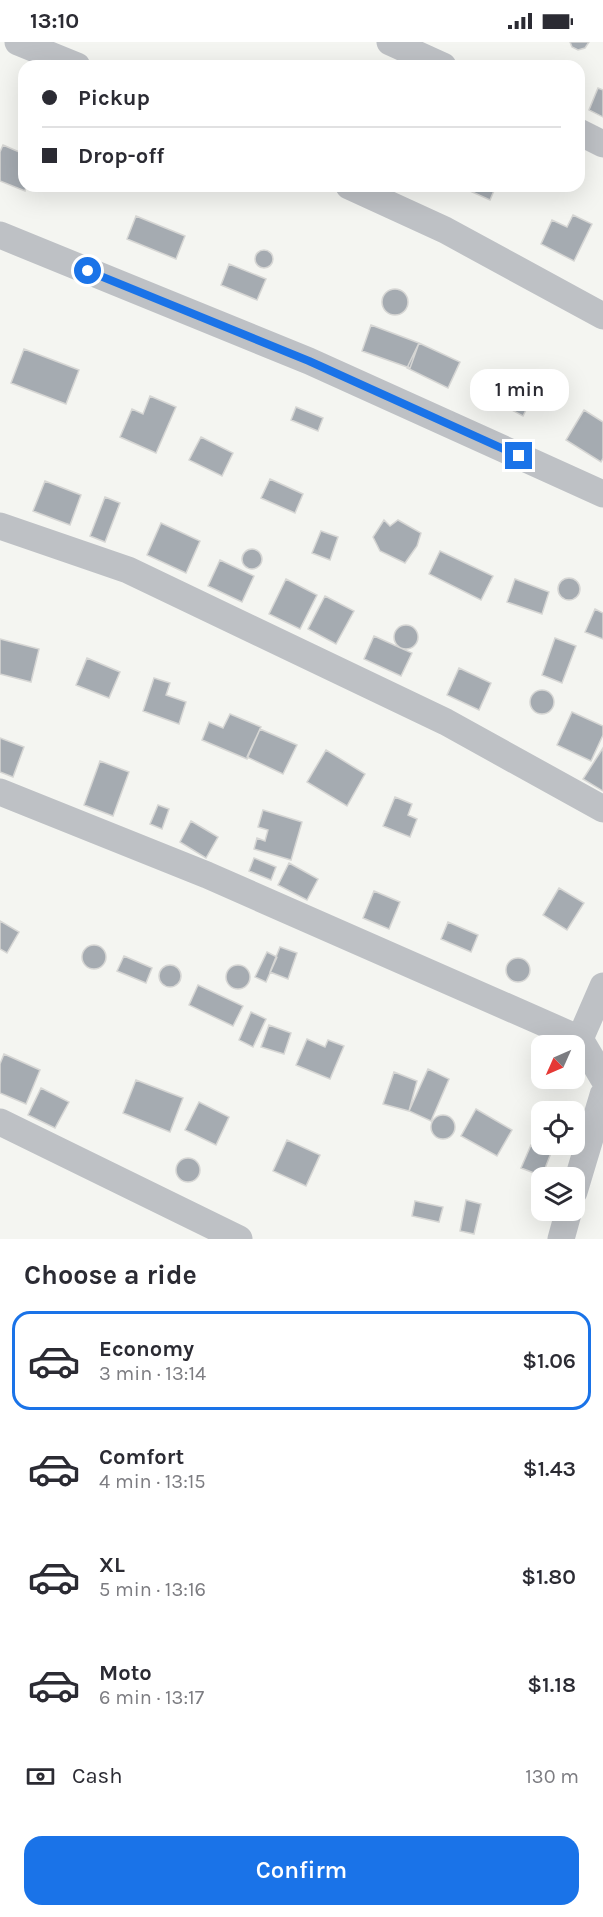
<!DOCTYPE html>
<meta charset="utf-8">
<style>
:root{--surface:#fff;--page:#f2f2f3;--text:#2b2b33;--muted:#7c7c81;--line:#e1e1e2;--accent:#1a73e8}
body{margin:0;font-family:Karla,sans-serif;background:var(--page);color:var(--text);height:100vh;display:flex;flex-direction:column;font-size:22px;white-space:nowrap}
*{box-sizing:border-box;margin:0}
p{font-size:20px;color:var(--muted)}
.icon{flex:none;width:33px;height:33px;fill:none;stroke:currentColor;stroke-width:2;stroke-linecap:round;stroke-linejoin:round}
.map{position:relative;height:1197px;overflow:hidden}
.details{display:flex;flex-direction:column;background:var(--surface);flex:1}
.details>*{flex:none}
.hud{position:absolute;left:18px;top:18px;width:567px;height:132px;border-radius:18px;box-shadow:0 6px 24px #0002;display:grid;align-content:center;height:132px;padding:0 24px;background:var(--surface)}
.needle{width:39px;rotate:225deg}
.tools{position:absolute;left:531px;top:993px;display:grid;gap:12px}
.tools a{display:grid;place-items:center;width:54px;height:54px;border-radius:12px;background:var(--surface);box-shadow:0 6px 24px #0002;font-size:30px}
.end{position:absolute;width:27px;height:27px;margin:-14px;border:8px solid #1a73e8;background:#fff;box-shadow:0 0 0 3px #fff}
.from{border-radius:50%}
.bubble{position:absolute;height:42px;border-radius:18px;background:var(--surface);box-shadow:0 6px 24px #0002;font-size:20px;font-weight:600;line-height:42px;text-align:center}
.hud b{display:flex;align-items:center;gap:21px;height:57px;font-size:22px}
.hud b+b{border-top:2px solid var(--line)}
.hud i{width:15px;height:15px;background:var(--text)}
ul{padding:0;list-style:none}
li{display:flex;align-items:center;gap:18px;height:99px;margin:0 12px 9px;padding:0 12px;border:3px solid transparent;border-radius:18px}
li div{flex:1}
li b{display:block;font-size:22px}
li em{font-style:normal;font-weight:600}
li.selected{border-color:var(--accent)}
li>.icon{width:54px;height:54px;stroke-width:1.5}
h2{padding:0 24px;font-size:27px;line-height:72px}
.pay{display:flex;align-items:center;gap:15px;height:66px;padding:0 24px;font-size:22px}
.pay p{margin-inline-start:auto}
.cta{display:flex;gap:12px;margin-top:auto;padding:12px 24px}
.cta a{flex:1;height:69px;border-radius:18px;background:var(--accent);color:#fff;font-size:24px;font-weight:600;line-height:69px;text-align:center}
.status{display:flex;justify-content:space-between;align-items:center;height:42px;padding:0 30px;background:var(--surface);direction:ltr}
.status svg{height:16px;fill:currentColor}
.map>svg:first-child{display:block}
</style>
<div class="status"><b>13:10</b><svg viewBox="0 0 49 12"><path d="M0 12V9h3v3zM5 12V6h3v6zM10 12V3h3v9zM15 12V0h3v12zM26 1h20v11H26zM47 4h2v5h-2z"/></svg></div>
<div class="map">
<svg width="603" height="1197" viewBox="0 0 603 1197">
<rect width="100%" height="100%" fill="#f4f5f1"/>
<path fill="#a5abb1" stroke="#d6d6d4" stroke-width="1.5" d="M 570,0 L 589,0 L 585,6 L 578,8 L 572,5 Z
M 598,46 L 603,48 L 603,75 L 589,68 Z
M 3,103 L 24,112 L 24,144 L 26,144 L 25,149 L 0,139 L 0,110 Z
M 459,144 L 496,144 L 490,158 Z
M 573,173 L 592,182 L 574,219 L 541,202 L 552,178 L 567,185 Z
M 136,174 L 185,194 L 176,217 L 127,197 Z
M255 217a9 9 0 1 1 18 0a9 9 0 1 1-18 0Z
M 229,222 L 266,237 L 257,258 L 221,243 Z
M382 260a13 13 0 1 1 26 0a13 13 0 1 1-26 0Z
M 371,283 L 419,301 L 410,326 L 362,309 Z
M 419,301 L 460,320 L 448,346 L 407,326 Z
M 24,307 L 79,328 L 66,362 L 11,341 Z
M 507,332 L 536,348 L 523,374 L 493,358 Z
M 150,354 L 176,365 L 156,411 L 120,395 L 132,367 L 143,372 Z
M 296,365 L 323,376 L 318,389 L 291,378 Z
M 584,368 L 603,380 L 603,416 L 601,420 L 566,398 Z
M 201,395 L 233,411 L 222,434 L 189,418 Z
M 270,437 L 303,452 L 295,471 L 261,456 Z
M 45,439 L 81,453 L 70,483 L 33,469 Z
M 105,455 L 120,461 L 105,500 L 90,494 Z
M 384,478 L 390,484 L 398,478 L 421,491 L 417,504 L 405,521 L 380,509 L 373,495 Z
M 161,481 L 200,499 L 186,531 L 147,513 Z
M 321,489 L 338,495 L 330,518 L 312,511 Z
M242 517a10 10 0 1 1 20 0a10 10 0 1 1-20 0Z
M 440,509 L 493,534 L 481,558 L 429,532 Z
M 220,518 L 254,534 L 242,560 L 208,544 Z
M558 547a11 11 0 1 1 22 0a11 11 0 1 1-22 0Z
M 286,537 L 317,553 L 300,587 L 269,572 Z
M 515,537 L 549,550 L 542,572 L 507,560 Z
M 325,554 L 354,569 L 336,602 L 308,587 Z
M 595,567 L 603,571 L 603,597 L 585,590 Z
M394 595a12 12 0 1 1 24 0a12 12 0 1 1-24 0Z
M 374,594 L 412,611 L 401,634 L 364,617 Z
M 555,596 L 576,604 L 562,641 L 542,633 Z
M 0,597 L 39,607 L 31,640 L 0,632 Z
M 87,616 L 120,630 L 109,656 L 76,643 Z
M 459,626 L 491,641 L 479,668 L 447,653 Z
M 154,636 L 170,641 L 166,653 L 186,660 L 179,682 L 143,669 Z
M530 660a12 12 0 1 1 24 0a12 12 0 1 1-24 0Z
M 572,670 L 603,684 L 603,693 L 591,719 L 557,703 Z
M 230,672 L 261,685 L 247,717 L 202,698 L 209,680 L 223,686 Z
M 260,687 L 297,703 L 283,732 L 247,715 Z
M 0,696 L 24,705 L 13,735 L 0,730 Z
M 603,706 L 603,749 L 583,737 Z
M 326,708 L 365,732 L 347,764 L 307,740 Z
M 100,719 L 129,730 L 113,774 L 84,763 Z
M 395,755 L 412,762 L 408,773 L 417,777 L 410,795 L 383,784 Z
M 158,763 L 169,767 L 162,787 L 150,782 Z
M 263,768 L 302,780 L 291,818 L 254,807 L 257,796 L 265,799 L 268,788 L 258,785 Z
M 191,779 L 218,795 L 206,816 L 180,800 Z
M 254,816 L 276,825 L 271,838 L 249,829 Z
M 289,821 L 318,837 L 307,858 L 278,843 Z
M 559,846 L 584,861 L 567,888 L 543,873 Z
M 374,849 L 400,860 L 389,887 L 363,876 Z
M 0,879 L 19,890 L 7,911 L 0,907 Z
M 448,880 L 478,893 L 471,910 L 441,897 Z
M82 915a12 12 0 1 1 24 0a12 12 0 1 1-24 0Z
M 280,905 L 297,911 L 288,937 L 270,930 Z
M 267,910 L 277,915 L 266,940 L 255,935 Z
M 124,914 L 152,926 L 146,941 L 117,929 Z
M506 928a12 12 0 1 1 24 0a12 12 0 1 1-24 0Z
M159 934a11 11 0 1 1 22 0a11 11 0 1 1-22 0Z
M226 935a12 12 0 1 1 24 0a12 12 0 1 1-24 0Z
M 198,943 L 243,964 L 233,984 L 189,963 Z
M 251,970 L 266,977 L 253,1005 L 239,998 Z
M 269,983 L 291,991 L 284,1012 L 261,1005 Z
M 307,997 L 325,1005 L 328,998 L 344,1004 L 330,1037 L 296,1023 Z
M 4,1012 L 40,1028 L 26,1062 L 0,1051 L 0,1022 Z
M 428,1027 L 449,1037 L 431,1079 L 409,1069 Z
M 394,1030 L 417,1039 L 409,1069 L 383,1062 Z
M 136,1038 L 183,1056 L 170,1090 L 123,1071 Z
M 41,1046 L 69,1060 L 55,1086 L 28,1073 Z
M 199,1060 L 229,1075 L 216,1103 L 185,1088 Z
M 476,1067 L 512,1088 L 497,1114 L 461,1094 Z
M431 1085a12 12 0 1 1 24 0a12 12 0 1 1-24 0Z
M 287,1098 L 320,1113 L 306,1144 L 273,1129 Z
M 531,1103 L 551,1111 L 542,1134 L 521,1126 Z
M176 1128a12 12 0 1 1 24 0a12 12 0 1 1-24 0Z
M 466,1158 L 481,1162 L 474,1192 L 460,1189 Z
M 415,1159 L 443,1165 L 439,1180 L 412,1174 Z"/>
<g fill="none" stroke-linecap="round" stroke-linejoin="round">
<path stroke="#bec1c5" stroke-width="27" d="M 18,0 L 77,24
M 390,0 L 443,24
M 579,90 L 603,102
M 349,144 L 445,188 L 603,274
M 0,193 L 309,319 L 603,452
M 0,484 L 128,528 L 446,680 L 603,767
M 0,750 L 207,833 L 580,997
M 603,944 L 580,997 L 603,1036
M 0,1080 L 239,1197
M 574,1150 L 603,1053
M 561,1197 L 569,1168"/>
</g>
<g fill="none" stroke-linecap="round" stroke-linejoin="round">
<path stroke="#1a73e8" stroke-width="8" d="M 88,229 L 309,319 L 519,414"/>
</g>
</svg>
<div class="tools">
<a><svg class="needle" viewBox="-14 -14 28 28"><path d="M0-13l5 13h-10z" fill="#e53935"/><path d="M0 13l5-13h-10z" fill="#7c7c81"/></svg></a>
<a><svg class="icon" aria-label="locate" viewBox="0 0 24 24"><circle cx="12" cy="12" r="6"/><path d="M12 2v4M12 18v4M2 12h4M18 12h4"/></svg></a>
<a><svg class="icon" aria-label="layers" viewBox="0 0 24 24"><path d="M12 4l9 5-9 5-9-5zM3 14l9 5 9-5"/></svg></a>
</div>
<i class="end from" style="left:88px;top:229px"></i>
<i class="end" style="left:519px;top:414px"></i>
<div class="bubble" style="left:470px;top:327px;width:99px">1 min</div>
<div class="hud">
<b><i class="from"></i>Pickup</b>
<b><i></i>Drop-off</b>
</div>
</div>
<section class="details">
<h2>Choose a ride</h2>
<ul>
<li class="selected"><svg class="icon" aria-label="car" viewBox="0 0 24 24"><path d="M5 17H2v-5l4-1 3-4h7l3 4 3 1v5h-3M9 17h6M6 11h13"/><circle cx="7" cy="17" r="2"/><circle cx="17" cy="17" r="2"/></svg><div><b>Economy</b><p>3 min · 13:14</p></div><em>$1.06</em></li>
<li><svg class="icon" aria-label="car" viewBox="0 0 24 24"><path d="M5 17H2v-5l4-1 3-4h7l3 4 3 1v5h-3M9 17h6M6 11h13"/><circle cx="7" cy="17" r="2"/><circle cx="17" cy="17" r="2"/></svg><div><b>Comfort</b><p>4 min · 13:15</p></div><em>$1.43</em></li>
<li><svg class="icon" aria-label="car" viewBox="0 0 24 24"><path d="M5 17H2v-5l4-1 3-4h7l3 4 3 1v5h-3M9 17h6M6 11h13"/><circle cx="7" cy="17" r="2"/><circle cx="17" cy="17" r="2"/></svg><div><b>XL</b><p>5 min · 13:16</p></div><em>$1.80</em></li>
<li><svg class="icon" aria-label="car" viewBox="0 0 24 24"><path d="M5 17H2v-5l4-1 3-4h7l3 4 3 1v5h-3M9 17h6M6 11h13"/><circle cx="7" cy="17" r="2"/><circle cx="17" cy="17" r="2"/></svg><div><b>Moto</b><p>6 min · 13:17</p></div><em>$1.18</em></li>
</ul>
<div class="pay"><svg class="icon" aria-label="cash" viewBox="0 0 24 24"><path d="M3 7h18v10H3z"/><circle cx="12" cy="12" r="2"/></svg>Cash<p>130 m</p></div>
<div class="cta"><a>Confirm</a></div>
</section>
